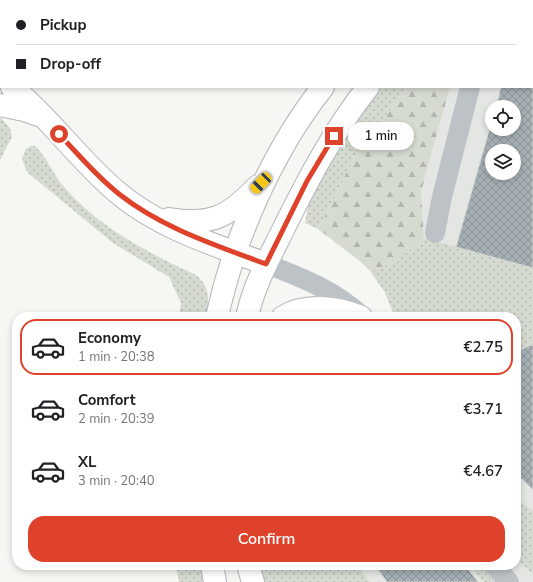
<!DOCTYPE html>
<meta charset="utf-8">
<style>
:root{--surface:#fff;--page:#f6f6f6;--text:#202124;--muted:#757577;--line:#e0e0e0;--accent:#df422a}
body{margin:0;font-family:"Nunito Sans",sans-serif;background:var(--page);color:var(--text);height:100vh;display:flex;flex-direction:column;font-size:15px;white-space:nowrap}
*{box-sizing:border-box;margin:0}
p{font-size:13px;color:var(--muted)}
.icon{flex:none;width:22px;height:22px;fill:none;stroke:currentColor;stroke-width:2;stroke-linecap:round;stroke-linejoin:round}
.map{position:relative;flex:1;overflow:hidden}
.sheet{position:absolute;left:12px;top:312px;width:509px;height:258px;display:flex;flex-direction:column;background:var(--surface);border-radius:16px;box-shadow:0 2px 6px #0003}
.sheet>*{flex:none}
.top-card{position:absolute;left:0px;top:0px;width:533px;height:88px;box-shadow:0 2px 6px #0003;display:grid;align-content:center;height:88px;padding:0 16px;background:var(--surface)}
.fabs{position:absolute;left:485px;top:100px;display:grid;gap:8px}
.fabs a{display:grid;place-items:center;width:36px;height:36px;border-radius:50%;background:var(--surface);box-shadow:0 2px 6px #0003;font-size:20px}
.end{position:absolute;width:18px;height:18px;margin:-9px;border:5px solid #df422a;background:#fff;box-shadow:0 0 0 2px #fff}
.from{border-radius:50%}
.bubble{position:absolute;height:28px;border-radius:14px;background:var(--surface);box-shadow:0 2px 6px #0003;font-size:13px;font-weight:600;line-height:28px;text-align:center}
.car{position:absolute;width:12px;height:24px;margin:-12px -6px;border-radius:5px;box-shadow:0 0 3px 1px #0007;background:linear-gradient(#f5c518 24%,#345 0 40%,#f5c518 0 76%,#345 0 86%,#f5c518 0)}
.top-card b{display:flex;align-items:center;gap:14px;height:38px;font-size:15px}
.top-card b+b{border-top:1px solid var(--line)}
.top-card i{width:10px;height:10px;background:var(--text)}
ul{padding:7px 0 0;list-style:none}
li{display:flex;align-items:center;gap:12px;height:56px;margin:0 8px 6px;padding:0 8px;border:2px solid transparent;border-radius:16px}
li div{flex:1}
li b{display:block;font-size:15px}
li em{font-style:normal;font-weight:600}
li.current{border-color:var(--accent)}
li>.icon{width:36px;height:36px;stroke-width:1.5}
.cta{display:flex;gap:8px;margin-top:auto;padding:8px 16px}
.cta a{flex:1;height:46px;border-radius:16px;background:var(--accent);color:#fff;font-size:16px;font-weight:600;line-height:46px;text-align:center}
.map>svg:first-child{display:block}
</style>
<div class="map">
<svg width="533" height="582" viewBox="0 0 533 582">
<defs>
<pattern id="grass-dots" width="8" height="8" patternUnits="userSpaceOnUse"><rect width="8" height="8" fill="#d6dbd2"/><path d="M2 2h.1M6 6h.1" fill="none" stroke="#b1b6b0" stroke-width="1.8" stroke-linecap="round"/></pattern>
<pattern id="forest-firs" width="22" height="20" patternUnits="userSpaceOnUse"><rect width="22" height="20" fill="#d6dbd2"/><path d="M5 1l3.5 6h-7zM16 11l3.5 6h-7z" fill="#b1b6b0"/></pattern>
<pattern id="building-cross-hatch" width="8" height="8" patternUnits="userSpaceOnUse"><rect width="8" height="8" fill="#a6b0b4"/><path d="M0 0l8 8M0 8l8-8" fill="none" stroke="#8b9498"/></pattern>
</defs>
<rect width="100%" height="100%" fill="#f6f6f3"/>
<path fill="#e4e6e4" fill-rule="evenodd" d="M 496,0 L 533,0 L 533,582 L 370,582 L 357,565 L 516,565 L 516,317 L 418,311 L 424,238 L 421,192 L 450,87 L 532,87 L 532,1 L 494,1 ZM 492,107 L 514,107 L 514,129 L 492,129 ZM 492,151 L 514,151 L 514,173 L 492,173 Z"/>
<path fill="url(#grass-dots)" d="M 382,87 L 408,87 L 356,154 L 318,229 L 305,223 L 309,201 L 327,166 L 357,119 Z
M 0,117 L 10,128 L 12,137 L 0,160 Z
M 31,146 L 35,146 C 48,158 53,175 65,188 C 101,229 147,252 196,275 C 210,286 209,300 207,317 L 179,317 L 181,303 L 169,277 L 113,243 L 27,172 L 22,159 L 26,149 Z
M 424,238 L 533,268 L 533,344 L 516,352 L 516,317 L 395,317 L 384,291 L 370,271 L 394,263 Z
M 516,498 L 533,511 L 533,574 L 516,559 Z
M 176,565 L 201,565 L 205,582 L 179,582 Z
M 257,565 L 357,565 L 370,582 L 260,582 Z
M 469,565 L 479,565 L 494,582 L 484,582 Z"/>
<path fill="url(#forest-firs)" d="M 408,87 L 450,87 L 421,192 L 424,238 L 394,263 L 370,271 L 361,262 L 318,229 L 356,154 Z"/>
<path fill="url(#building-cross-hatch)" stroke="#d8d7d5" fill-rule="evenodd" d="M 501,87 L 533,87 L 533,268 L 456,247 L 492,120 L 492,129 L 514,129 L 514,107 L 496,107 ZM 492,151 L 514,151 L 514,173 L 492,173 Z
M 533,344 L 533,490 L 516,473 L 516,457 L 520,454 L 516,448 L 516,352 Z
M 375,565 L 465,565 L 478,582 L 387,582 Z"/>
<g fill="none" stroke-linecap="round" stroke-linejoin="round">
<g stroke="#b0b6b9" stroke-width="24">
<path id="major" d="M 400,1 L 401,0
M 453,1 L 454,0
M 12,87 C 50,118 79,160 117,192 C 159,228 215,245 266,264
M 0,105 L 24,110 L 38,115
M 169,219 C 212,226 228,217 258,186
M 217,317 C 234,238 273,150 323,87
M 247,317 C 253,288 267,262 280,236 C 306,183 332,133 368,87
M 283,317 C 305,303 337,307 361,317
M 212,565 L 215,582
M 248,565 L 253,582"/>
</g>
<path stroke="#bcc2c5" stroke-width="20" d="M 508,1 L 510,0
M 435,233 L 442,197 L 470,87
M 266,264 C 301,277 336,291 363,317
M 493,565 L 509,582"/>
<use href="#major" stroke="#fff" stroke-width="22"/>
</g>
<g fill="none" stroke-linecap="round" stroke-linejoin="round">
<path stroke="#df422a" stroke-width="5" d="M 59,134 C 78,154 96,176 119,194 C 162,228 215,245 266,264 L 307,181 L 334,136"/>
</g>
</svg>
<div class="fabs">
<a><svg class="icon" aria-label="locate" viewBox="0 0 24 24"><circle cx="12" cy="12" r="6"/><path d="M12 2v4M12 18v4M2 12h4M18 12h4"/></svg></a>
<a><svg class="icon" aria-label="layers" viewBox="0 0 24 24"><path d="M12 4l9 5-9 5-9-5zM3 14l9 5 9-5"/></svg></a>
</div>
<i class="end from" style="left:59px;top:134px"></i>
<i class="end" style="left:334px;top:136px"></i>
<div class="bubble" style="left:348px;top:122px;width:66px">1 min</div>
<i class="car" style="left:261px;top:183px;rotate:225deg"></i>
<div class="top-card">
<b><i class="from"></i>Pickup</b>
<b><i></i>Drop-off</b>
</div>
<section class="sheet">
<ul>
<li class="current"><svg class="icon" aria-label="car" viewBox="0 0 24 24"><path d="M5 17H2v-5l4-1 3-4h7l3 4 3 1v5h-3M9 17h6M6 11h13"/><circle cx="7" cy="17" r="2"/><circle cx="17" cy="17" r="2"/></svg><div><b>Economy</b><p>1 min · 20:38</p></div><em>€2.75</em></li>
<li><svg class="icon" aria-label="car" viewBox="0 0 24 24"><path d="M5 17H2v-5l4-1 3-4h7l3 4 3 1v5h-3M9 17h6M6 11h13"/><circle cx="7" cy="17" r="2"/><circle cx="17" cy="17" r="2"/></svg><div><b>Comfort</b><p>2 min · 20:39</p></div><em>€3.71</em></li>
<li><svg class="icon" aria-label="car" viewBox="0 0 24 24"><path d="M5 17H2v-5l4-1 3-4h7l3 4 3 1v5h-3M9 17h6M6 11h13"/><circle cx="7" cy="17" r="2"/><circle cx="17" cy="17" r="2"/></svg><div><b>XL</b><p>3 min · 20:40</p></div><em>€4.67</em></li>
</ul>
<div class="cta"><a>Confirm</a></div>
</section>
</div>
